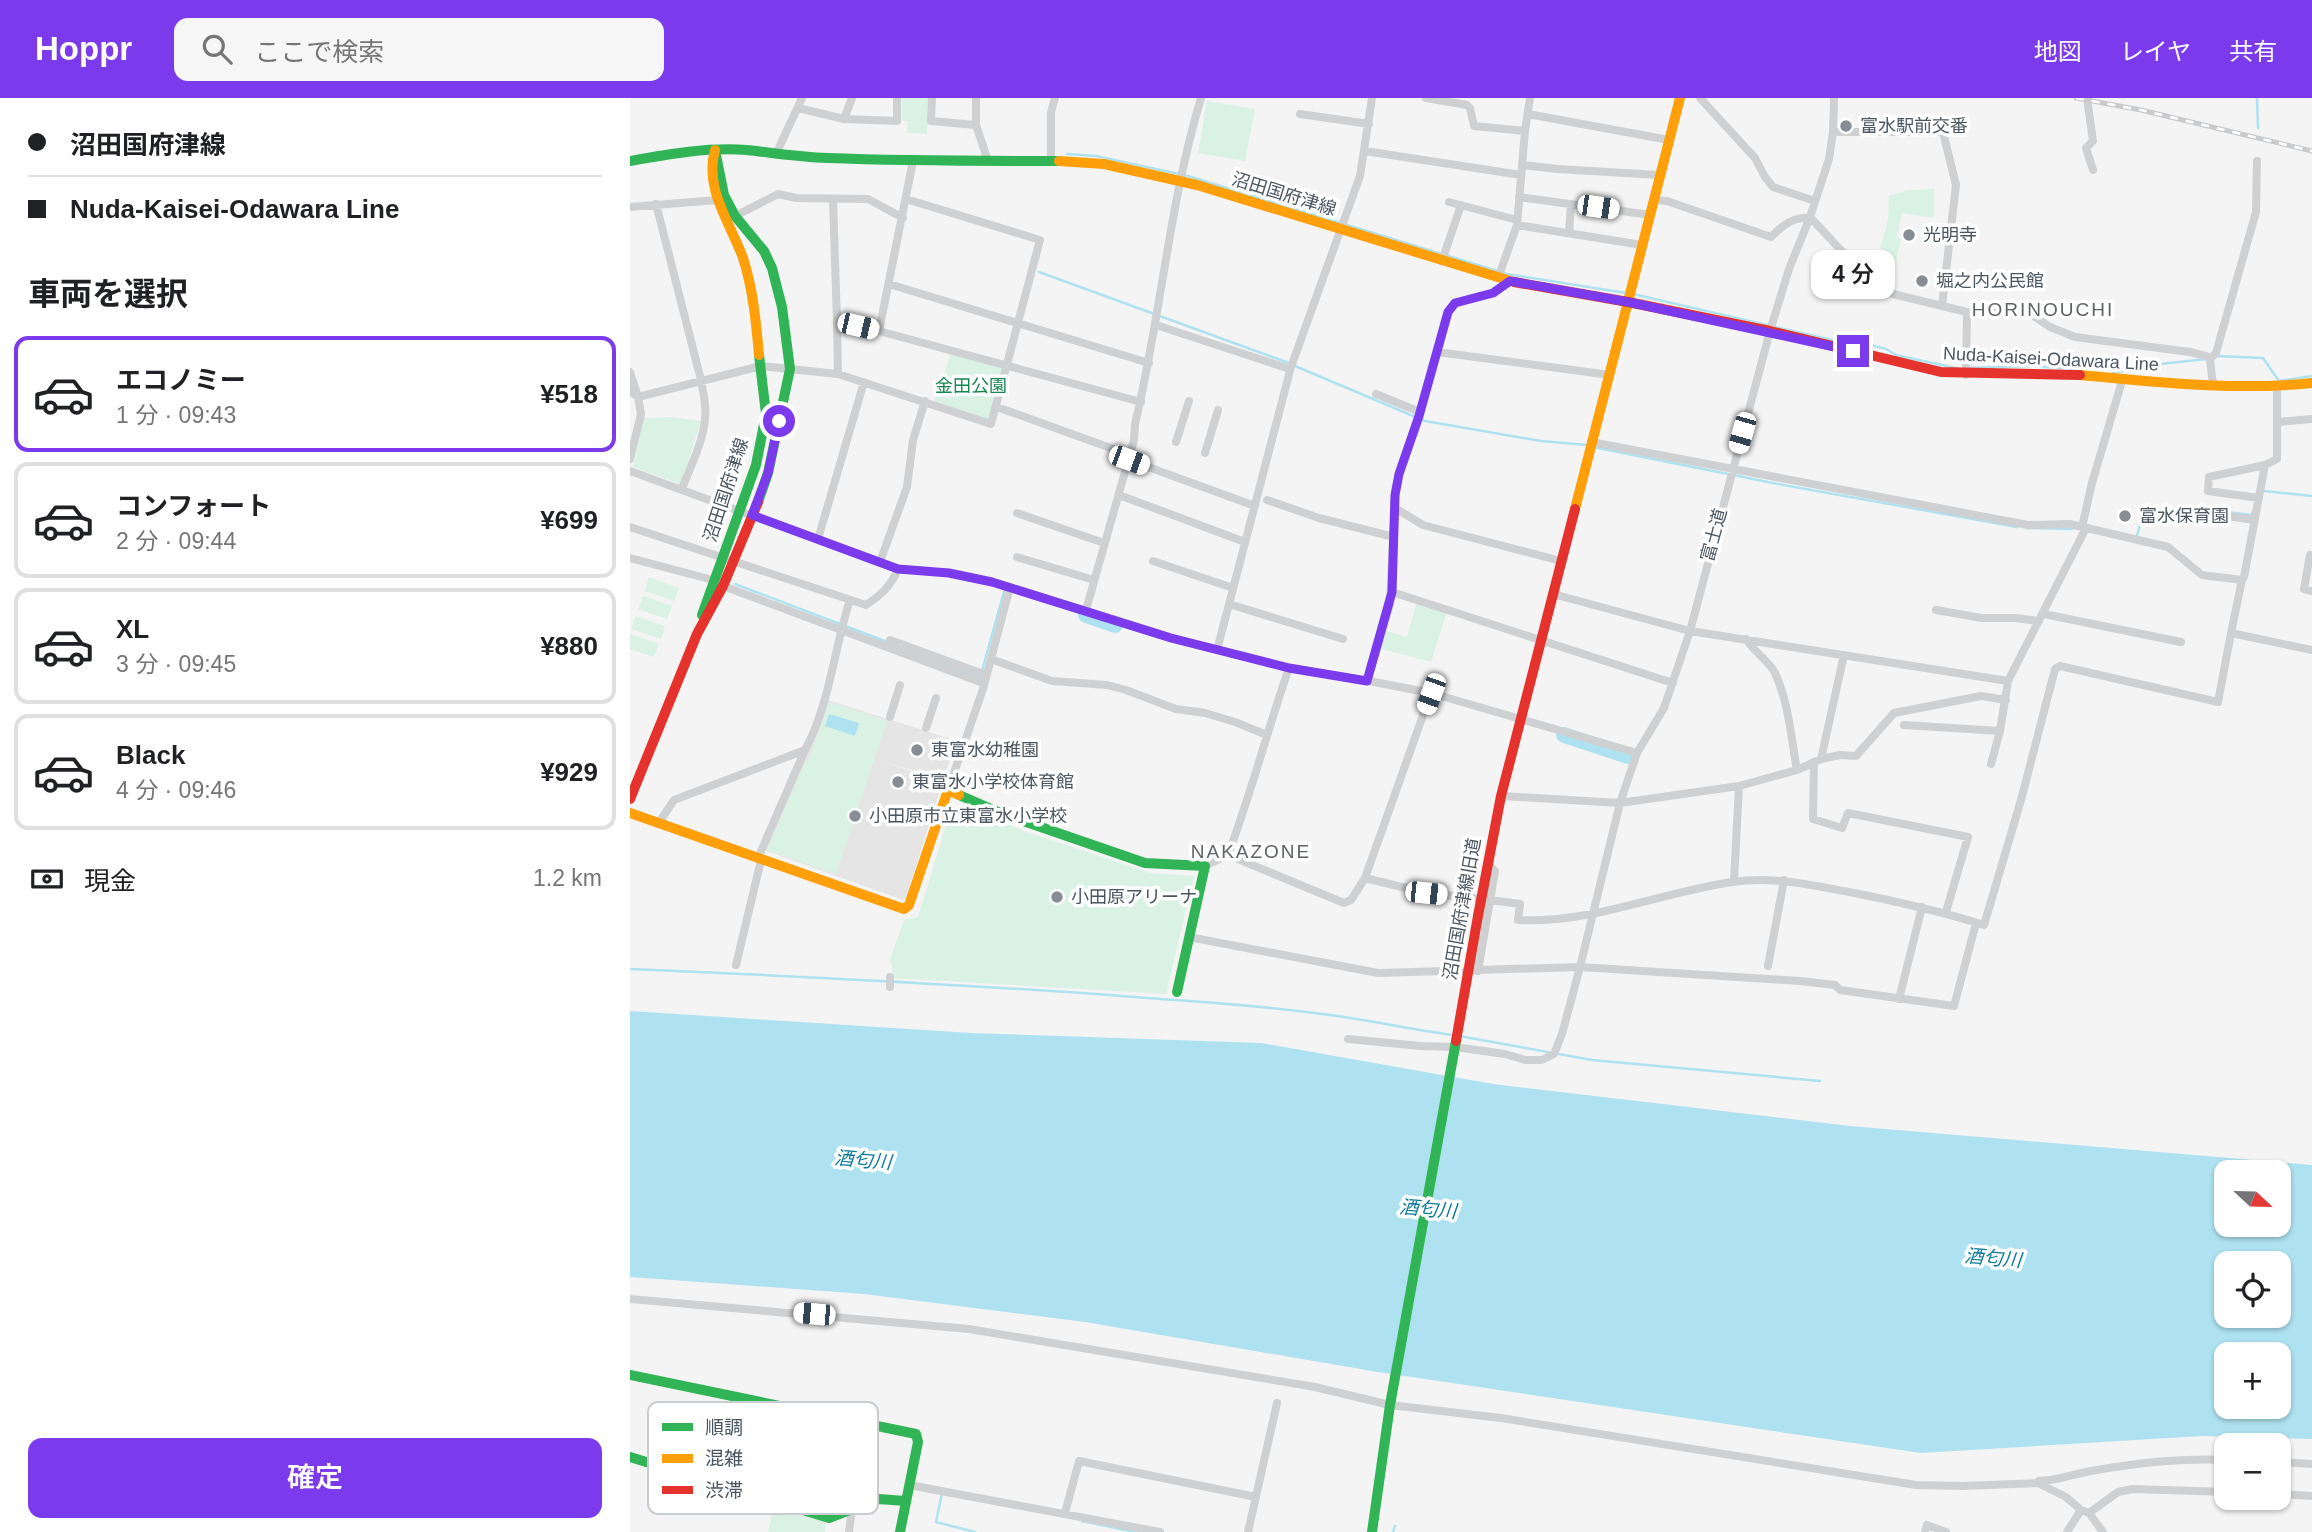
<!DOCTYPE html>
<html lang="ja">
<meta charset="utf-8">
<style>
:root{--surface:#fff;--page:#f6f6f6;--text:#202124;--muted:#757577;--line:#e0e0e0;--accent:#7c3aed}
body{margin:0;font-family:Helvetica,"Noto Sans JP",sans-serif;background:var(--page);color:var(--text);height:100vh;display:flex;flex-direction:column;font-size:26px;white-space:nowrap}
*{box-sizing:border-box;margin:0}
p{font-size:23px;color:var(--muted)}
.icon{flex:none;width:38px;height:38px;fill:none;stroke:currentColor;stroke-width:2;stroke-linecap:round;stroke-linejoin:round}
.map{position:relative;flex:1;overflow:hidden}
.panel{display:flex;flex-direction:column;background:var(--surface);width:630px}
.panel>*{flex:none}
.guide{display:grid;align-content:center;height:154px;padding:0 28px;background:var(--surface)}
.needle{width:46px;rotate:112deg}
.tools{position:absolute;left:1584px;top:1062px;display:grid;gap:14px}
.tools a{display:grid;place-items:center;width:77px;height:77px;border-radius:14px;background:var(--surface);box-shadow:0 2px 5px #0004;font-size:35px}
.end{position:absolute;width:32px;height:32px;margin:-16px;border:9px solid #7c3aed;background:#fff;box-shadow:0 0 0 4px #fff}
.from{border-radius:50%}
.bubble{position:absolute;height:49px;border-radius:14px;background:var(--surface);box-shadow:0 2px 5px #0004;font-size:23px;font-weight:600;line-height:49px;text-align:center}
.car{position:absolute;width:21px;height:42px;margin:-21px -10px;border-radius:9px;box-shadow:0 0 5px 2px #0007;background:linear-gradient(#fff 24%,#345 0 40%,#fff 0 76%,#345 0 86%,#fff 0)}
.guide b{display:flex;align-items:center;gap:24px;height:66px;font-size:26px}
.guide b+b{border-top:2px solid var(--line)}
.guide i{width:18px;height:18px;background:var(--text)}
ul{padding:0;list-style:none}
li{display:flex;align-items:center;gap:21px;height:116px;margin:0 14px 10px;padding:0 14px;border:4px solid var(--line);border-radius:14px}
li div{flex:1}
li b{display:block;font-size:26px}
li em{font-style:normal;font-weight:600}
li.active{border-color:var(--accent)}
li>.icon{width:63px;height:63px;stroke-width:1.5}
h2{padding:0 28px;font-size:32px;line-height:84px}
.pay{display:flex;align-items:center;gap:18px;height:77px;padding:0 28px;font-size:26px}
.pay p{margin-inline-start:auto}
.cta{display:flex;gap:14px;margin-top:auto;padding:14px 28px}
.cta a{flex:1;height:80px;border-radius:14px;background:var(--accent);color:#fff;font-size:28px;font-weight:600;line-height:80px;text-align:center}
header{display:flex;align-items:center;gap:42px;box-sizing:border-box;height:98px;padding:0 35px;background:var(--accent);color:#fff}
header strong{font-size:33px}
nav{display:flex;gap:38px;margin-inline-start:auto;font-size:24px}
.search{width:490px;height:63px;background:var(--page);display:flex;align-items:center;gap:18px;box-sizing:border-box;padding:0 24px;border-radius:14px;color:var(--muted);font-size:26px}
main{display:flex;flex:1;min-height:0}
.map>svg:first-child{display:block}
</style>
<header>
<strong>Hoppr</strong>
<div class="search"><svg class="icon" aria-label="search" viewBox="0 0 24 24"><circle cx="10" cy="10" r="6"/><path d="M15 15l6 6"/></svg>ここで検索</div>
<nav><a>地図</a><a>レイヤ</a><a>共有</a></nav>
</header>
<main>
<section class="panel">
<div class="guide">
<b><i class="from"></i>沼田国府津線</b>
<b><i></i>Nuda-Kaisei-Odawara Line</b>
</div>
<h2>車両を選択</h2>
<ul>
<li class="active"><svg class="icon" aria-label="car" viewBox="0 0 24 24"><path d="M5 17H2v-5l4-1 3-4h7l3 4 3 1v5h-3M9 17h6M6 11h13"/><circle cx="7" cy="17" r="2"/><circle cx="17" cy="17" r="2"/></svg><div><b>エコノミー</b><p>1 分 · 09:43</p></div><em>¥518</em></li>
<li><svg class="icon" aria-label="car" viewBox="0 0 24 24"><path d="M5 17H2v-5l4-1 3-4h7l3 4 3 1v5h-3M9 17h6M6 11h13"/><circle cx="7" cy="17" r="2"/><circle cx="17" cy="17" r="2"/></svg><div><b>コンフォート</b><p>2 分 · 09:44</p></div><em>¥699</em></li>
<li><svg class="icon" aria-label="car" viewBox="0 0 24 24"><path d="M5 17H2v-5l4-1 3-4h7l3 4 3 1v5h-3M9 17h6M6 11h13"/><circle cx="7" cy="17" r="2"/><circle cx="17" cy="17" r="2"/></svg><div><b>XL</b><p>3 分 · 09:45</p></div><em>¥880</em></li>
<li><svg class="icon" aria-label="car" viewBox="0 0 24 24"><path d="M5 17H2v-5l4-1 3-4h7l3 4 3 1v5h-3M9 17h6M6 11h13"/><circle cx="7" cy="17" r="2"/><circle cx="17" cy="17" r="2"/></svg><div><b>Black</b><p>4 分 · 09:46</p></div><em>¥929</em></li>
</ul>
<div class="pay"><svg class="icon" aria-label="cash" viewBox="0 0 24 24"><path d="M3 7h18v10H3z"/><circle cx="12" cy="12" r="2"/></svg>現金<p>1.2 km</p></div>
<div class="cta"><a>確定</a></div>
</section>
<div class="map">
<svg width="1682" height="1434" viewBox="0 0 1682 1434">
<rect width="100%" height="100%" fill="#f4f4f4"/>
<path fill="#e6e5e6" d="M 198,602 L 327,643 L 313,681 L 247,662 L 313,683 L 276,800 L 273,802 L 134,752 L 173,662 L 186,640 Z"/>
<path fill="#d9f2e3" d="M 272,0 L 298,0 L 297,36 L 277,35 L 277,23 L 272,23 Z
M 577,3 L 625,11 L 615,63 L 568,55 Z
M 1304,91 L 1304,120 L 1272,115 L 1267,139 L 1271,141 L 1266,165 L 1252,162 L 1255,153 L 1250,150 L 1258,122 L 1259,98 L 1278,92 Z
M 321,255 L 375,270 L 359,322 L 304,303 Z
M 41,319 L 71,323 L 51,386 L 3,369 L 14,320 Z
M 19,479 L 49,490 L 44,503 L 15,493 Z
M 13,498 L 42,508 L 37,521 L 8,511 Z
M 787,503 L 817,513 L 801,564 L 748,550 L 754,532 L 777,539 Z
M 6,518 L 35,528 L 31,541 L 1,531 Z
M 0,536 L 29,546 L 24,559 L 0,551 Z
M 199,604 L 257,623 L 206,776 L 137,752 L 174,666 L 180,660 Z
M 335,709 L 397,734 L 521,775 L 564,778 L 536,896 L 264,880 L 260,861 L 274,822 L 288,819 L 319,717 L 326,710 Z
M 144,1410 L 196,1424 L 195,1434 L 138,1434 Z"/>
<path fill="#aee2f0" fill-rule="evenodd" d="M 199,616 L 229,625 L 225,638 L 195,628 Z
M 0,913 L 341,935 L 631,945 L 863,986 L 1220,1028 L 1682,1067 L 1682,1341 L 1572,1338 L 1291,1355 L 748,1274 L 455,1224 L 234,1196 L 0,1179 ZM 1596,1074 L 1648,1074 L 1648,1127 L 1596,1127 ZM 1596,1166 L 1648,1166 L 1648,1218 L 1596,1218 ZM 1596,1256 L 1648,1256 L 1648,1309 L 1596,1309 Z"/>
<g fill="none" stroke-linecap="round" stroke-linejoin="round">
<path stroke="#aee2f0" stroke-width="2.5" d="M 1627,0 L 1628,30
M 437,56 L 466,58 L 558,78 L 877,176 L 996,195
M 409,174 L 659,265
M 1003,196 L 1206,243 L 1229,244 L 1256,251 L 1266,257 L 1330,271
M 1586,258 L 1633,260 L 1649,283 L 1682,278
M 665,268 L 795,323 L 911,343 L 957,347
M 1337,270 L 1402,268 L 1452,272
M 1483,275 L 1530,266 L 1577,261
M 963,349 L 1143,385 L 1387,429
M 1634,393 L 1682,398
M 1596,414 L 1622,417 L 1622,415
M 1397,430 L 1442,431
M 1507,438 L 1512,418 L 1515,414 L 1559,416
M 105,486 L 260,545
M 305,563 L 350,580 L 375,490
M 0,871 C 164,878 328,886 492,898 C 553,903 615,906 676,914 C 725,919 773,930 822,937
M 829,938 L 962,962 L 1190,983
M 312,1395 L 306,1424 L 345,1434
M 452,1423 L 505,1434
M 763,1434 L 765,1428"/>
<path stroke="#aee2f0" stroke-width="16" d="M 456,517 L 485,527
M 934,637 L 998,658"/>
<path stroke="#ced0d2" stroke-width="8" d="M 302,0 L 301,23 L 346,27
M 346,0 L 346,27 L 358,63
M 796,0 L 837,7 L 840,10 L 844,28 L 895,33
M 1070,0 L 1125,60 L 1135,79 L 1143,89 L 1185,103
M 1457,0 L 1463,43 L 1456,50 L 1463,72
M 168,10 L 214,21 L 267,23 L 267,0
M 670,16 L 739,26
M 898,16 L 1039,42
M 214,21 L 222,0
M 1203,34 L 1313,34 L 1326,87 L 1312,208 L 1337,214 L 1336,277
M 735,53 L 891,77
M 146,56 L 172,0
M 421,63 L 421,14 L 425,0
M 893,67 L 927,71 L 1029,77
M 889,99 L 1021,117
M 203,101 L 207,223
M 1023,102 L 1037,103 L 1141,139 C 1154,126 1162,120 1180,119 L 1234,177 L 1263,196 L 1312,208
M 819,104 L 887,122
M 26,106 L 71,282 C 73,294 77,309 75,321 C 73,345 60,369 52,391
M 0,109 L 88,102
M 105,118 L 148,96 L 166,100 L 238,101 L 273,120
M 887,127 L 1012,147
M 939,135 L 941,106
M 812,163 L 831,107
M 868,180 L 887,127 L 895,33 L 900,0
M 259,186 L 519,265
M 1337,214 L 1402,217 L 1420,229 L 1445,239 L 1560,254 L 1576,258 L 1580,261
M 526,227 L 660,271
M 249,233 L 511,304
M 807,254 L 980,277
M 0,274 L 8,299 L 131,268 L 208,276 L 207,223 L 249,233 L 283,63
M 208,276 L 361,326 L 410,142 L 276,101
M 1583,287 L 1580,261 L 1586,255 L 1626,114 L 1627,63
M 1647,290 L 1647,361 L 1635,367 L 1614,479 L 1612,482 L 1601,535 L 1682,552
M 0,293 L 8,299 L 11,316 L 0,361
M 746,296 L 790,314
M 367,309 L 500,357
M 1648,324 L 1682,321
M 546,344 L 559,303
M 961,344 L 1398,427 L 1440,426 L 1538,449 L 1572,477 L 1612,482
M 575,355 L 588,312
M 499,362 L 625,408
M 0,373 L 268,471 L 319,475 L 362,484 L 541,540 L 659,570 L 744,584 L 801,595 L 1007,655
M 489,397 L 615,444
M 1629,400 L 1578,393 L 1579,379 L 1635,367
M 637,402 L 689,420 L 764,439
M 765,410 L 793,427 L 931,463
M 387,415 L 474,445
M 1558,419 L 1575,420 L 1584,416 L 1624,422
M 0,429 L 236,507 C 251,497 261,488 268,471
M 1452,429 L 1462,385 L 1492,283
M 188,441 L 234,284
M 1680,457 L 1674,491 L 1682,493
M 387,459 L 464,482
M 0,460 L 83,482
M 523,463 L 603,490
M 250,464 L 277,389 L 283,342 L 295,303
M 93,488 L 353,585
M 762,494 L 1043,585
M 923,496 L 1060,533 L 1378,583 L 1456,430
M 599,506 L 713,541
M 456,512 L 504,342 L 505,326 C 531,218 539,106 571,0
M 1306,512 L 1352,520 L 1385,520 L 1409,523
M 1414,516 L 1551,544
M 1116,541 C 1124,554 1139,563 1145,575 C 1159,605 1161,640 1167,672
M 260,542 L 356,577
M 587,552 L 661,269 L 730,78 L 742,0
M 361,561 L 422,583 L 477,587 L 496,592 L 546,611 L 575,615 L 605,624 L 637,637
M 737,583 L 760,506 L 765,397 L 769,376 L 789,318 L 818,214 L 825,205 L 863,195 L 880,183
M 260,619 L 270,587
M 1274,627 L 1370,633
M 296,630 L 306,600
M 1191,661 L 1214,557
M 1184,664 L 1183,721 L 1212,730 L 1218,715 L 1338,739 L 1316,814
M 1361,666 L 1370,633 L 1378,583
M 318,692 L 353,591 L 380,489
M 871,698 L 990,705 L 1109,688 L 1167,672 L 1191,661 L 1210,657 L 1226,658 L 1264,615 L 1351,598 L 1376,602
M 28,726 L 44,702 L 175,652 C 200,606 204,550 220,502
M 598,757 L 714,805 L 721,802 L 735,780 L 796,795 L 851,801
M 128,760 L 175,652
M 575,768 L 598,757 C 621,696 637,633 659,570
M 735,780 L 801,595
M 1104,783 L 1109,688
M 860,802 L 890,806 L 888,822 C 962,826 1031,794 1103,784 C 1143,778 1180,787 1219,794 C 1265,803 1310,813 1354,827 L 1391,702 L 1425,571 L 1430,568 L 1588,604 L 1601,535
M 559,839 L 748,875 L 950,869 L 1170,883 L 1205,887 L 1210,892 L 1324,908 L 1346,825
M 106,867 L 131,762
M 1138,868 L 1154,782
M 848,873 L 865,773 L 857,765
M 260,889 L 260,879
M 1269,901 L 1292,809
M 718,941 L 790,948 L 825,949 L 875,956 L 895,962 L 912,962 L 924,956 L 932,936 L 950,869 L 990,705 L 1007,655 L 1034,610 L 1060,533 L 1140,233 L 1159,171 L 1180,119 L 1199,61 L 1203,34 L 1204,0
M 0,1201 L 339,1231 L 685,1289 L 760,1307 L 871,1320 L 1286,1387 L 1332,1388 L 1408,1385 L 1436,1399 L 1451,1412 L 1459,1415 L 1473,1434
M 1648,1364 L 1682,1366
M 1409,1383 C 1427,1383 1443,1376 1461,1373 C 1506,1365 1551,1360 1596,1362
M 279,1387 L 530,1434
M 1648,1396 L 1682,1398
M 435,1415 L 449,1363 L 626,1399
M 1459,1415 L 1488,1394 L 1503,1391 L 1596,1394
M 219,1434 L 222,1411
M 618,1434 L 647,1305
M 1295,1434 L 1297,1427 L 1316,1434
M 1437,1434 L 1451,1412"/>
<path stroke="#30b455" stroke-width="10" d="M 85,52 L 94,97 L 105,118 L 134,153 L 142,170 L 152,209 L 160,271 L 138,375 L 128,404
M 0,63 C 39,56 78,49 117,52 C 144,55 170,59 198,60 C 275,63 352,63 429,63
M 72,517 L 126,367 L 136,316 L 129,257
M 329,697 L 373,716 L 515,765 L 575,768 L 547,894
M 0,1277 L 286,1336 L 288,1344 L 270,1434
M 0,1359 L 199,1420 L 248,1401 L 276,1403
M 742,1434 L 760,1307 L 826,943"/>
<path stroke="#ff9f0a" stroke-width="10" d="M 85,52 C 74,91 100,124 113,160 C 123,191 126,224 129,257
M 429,63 L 474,66 L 567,87 L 884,184
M 1450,277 C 1527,284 1604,293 1682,285
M 945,411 L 1050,0
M 0,715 L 274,811 L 279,807 L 318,692 L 329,697"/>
<path stroke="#e5322d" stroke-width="10" d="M 884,184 L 998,204 L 1140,233 L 1311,274 L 1450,277
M 0,701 L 67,536 L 93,488 L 128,404
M 848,818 L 871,698 L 945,411"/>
<g stroke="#c9cacc" stroke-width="5">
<path id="rail" d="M 1446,0 L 1511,12 L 1682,53"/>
</g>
<use href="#rail" stroke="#fff" stroke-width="2.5" stroke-dasharray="8" stroke-linecap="butt"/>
<path stroke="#e5322d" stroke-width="10" d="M 826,943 L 848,818"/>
</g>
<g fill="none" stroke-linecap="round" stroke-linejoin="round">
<path stroke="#7c3aed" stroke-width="9" d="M 149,323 L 138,375 L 122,417 L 268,471 L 319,475 L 362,484 L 541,540 L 659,570 L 737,583 L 762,494 L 765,397 L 769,376 L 789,318 L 818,214 L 825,205 L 863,195 L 880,183 L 998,204 L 1223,253"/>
</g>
<g fill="#868d94" stroke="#fff" stroke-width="2.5">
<circle cx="1216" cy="28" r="7"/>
<circle cx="1279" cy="137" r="7"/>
<circle cx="1292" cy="183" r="7"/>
<circle cx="1495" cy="418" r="7"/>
<circle cx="287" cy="652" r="7"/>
<circle cx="268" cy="684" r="7"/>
<circle cx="225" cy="718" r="7"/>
<circle cx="427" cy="799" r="7"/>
</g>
<g text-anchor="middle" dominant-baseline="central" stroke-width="7" stroke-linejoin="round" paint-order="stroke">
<g font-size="18" fill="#4a5661" stroke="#fff" text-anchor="start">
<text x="1230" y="28">富水駅前交番</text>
<text x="1293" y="137">光明寺</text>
<text x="1306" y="183">堀之内公民館</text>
<text x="1509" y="418">富水保育園</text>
<text x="301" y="652">東富水幼稚園</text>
<text x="282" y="684">東富水小学校体育館</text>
<text x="239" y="718">小田原市立東富水小学校</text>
<text x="441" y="799">小田原アリーナ</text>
</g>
<g font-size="18" fill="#4a5661" stroke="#fff">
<text transform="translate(654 96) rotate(17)">沼田国府津線</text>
<text transform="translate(1421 261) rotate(3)">Nuda-Kaisei-Odawara Line</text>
<text transform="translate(96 392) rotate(-72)">沼田国府津線</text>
<text transform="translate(1084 437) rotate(-75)">富士道</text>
<text transform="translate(832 811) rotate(-80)">沼田国府津線旧道</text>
</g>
<g font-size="18" fill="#17864f" stroke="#fff">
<text x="341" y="288">金田公園</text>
</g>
<g font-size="19" letter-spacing="2" fill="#5f6368" stroke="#fff">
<text x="1413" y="211">HORINOUCHI</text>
<text x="621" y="753">NAKAZONE</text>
</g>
<g font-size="19" font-style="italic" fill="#0c7c9b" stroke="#fff">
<text transform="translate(233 1062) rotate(5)">酒匂川</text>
<text transform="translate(798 1111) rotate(5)">酒匂川</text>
<text transform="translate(1363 1160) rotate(5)">酒匂川</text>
</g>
</g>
<rect x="18" y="1304" width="230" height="112" rx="10" fill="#fff" stroke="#c9ccd0" stroke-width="2"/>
<rect x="32" y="1325" width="31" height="8" fill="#30b455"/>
<rect x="32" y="1356" width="31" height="9" fill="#ff9f0a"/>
<rect x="32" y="1388" width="31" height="8" fill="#e5322d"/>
<g font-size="19" fill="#4a5661">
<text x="75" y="1336">順調</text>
<text x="75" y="1367">混雑</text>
<text x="75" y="1399">渋滞</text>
</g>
</svg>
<div class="tools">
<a><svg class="needle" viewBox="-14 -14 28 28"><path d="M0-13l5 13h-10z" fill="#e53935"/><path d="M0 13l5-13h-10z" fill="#757577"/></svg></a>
<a><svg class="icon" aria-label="locate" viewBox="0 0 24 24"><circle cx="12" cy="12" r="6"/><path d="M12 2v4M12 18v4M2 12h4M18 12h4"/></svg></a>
<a>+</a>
<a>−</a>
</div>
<i class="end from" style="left:149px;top:323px"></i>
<i class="end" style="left:1223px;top:253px"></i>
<div class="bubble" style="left:1181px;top:152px;width:84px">4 分</div>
<i class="car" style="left:968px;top:109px;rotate:98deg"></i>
<i class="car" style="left:228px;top:228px;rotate:103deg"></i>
<i class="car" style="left:1112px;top:335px;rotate:196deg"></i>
<i class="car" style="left:499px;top:362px;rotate:110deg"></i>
<i class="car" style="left:801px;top:596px;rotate:200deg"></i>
<i class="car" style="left:796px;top:795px;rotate:96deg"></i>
<i class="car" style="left:184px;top:1216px;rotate:275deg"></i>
</div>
</main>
